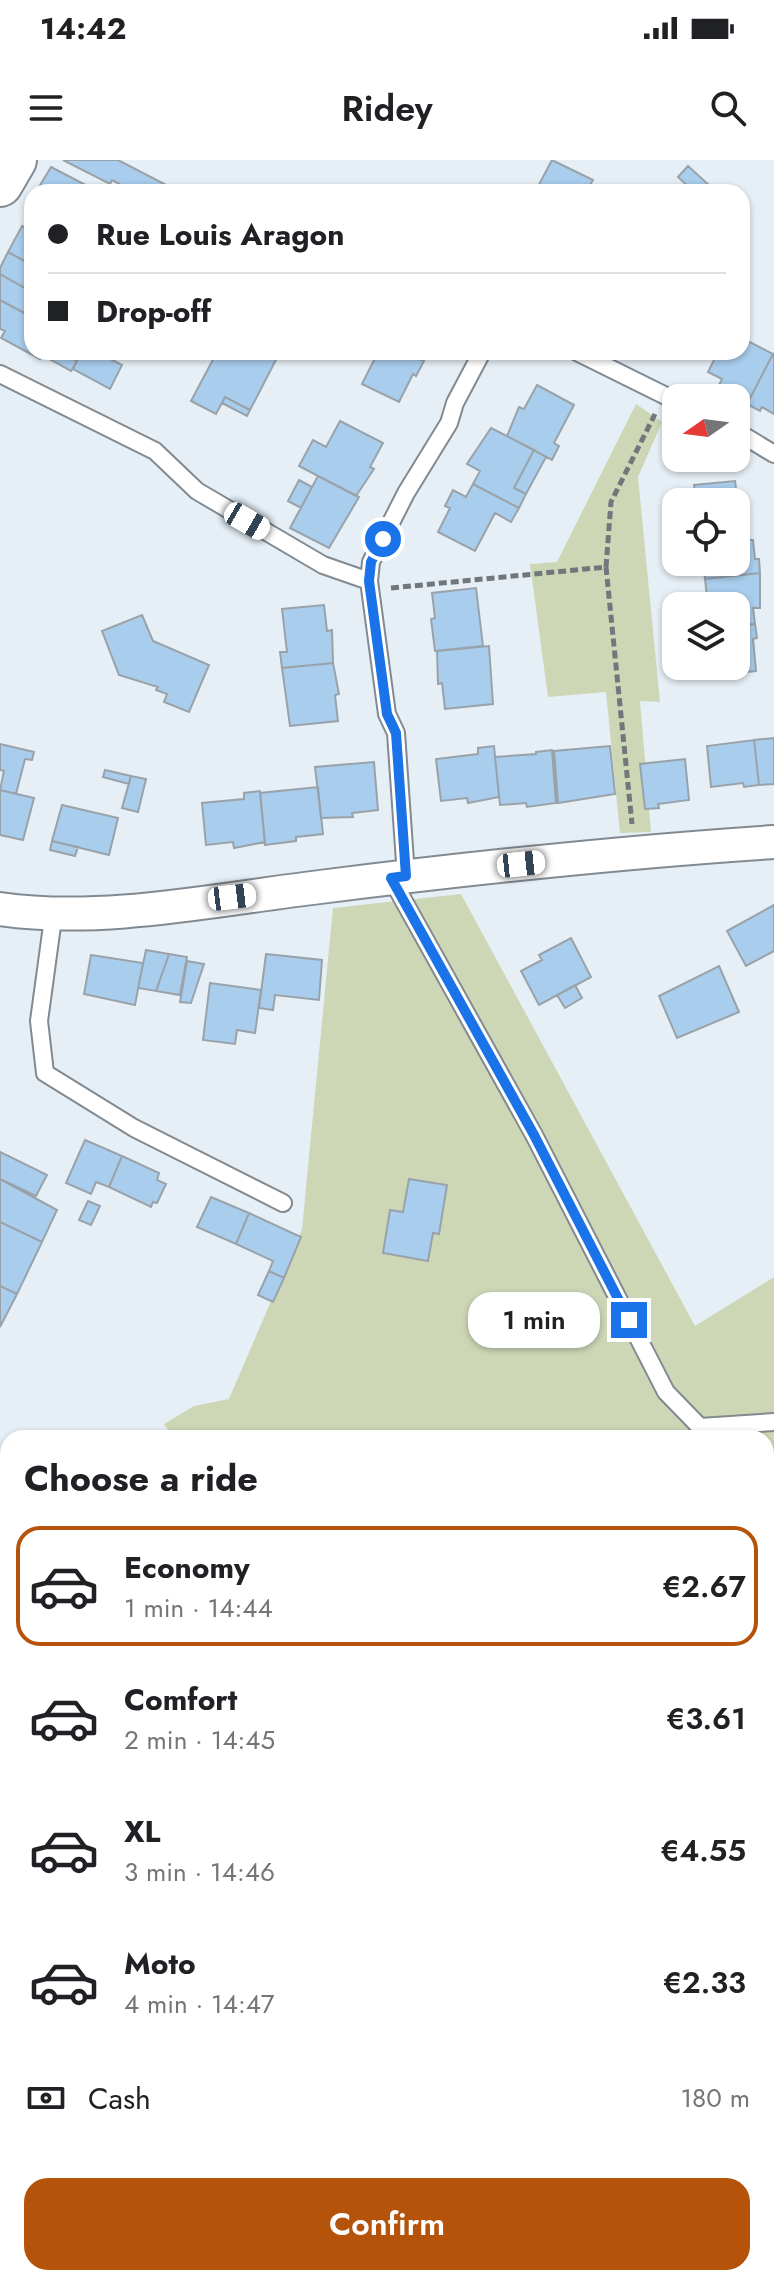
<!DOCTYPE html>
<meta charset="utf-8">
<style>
:root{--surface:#fff;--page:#f6f6f6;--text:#202124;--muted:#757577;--line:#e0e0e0;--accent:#b45309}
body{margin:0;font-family:Jost,sans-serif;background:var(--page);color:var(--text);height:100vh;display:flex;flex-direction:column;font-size:30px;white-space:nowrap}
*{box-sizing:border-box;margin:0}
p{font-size:26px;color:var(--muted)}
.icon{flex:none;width:44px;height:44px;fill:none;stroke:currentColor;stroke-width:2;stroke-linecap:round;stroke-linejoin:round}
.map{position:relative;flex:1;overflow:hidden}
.details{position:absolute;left:0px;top:1270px;width:774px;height:856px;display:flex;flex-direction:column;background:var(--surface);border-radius:24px 24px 0 0;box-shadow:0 2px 6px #0004}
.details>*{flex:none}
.hud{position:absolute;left:24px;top:24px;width:726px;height:176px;border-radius:24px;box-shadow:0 2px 6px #0004;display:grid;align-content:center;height:176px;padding:0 24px;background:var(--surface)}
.needle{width:52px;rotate:256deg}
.tools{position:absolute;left:662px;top:224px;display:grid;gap:16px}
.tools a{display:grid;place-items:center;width:88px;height:88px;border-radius:16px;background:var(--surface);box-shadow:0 2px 6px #0004;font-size:40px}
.end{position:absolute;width:36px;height:36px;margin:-18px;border:10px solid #1a73e8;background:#fff;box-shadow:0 0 0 4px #fff}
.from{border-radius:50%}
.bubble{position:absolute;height:56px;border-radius:24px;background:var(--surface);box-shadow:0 2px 6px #0004;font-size:26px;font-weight:600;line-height:56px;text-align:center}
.car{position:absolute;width:24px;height:48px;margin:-24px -12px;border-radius:10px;box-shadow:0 0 6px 2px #0007;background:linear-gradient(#fff 24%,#345 0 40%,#fff 0 76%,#345 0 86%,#fff 0)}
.hud b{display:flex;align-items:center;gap:28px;height:76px;font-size:30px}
.hud b+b{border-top:2px solid var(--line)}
.hud i{width:20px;height:20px;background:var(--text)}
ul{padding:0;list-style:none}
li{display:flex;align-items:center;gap:24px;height:120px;margin:0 16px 12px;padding:0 8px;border:4px solid transparent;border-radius:24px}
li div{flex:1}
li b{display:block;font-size:30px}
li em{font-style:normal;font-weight:600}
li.selected{border-color:var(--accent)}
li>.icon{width:72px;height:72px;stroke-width:1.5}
h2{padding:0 24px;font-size:36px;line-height:96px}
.pay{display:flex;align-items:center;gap:20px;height:88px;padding:0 24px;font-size:30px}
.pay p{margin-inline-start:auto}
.cta{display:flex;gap:16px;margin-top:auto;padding:16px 24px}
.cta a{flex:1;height:92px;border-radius:24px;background:var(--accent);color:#fff;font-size:32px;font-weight:600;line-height:92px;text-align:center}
.status{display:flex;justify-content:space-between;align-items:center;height:56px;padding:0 40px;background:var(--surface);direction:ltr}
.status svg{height:22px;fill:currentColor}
header{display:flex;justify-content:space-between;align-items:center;height:104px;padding:0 24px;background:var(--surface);font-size:36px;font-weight:600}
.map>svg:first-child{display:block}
</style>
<div class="status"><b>14:42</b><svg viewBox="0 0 49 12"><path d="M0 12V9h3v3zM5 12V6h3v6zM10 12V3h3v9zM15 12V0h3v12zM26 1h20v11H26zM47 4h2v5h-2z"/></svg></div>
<header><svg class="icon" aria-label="menu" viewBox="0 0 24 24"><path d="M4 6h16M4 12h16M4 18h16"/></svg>Ridey<svg class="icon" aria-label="search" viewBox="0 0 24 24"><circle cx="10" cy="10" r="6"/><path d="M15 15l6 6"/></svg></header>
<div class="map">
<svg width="774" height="2126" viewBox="0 0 774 2126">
<rect width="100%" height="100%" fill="#e6eff6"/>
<path fill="#cdd7b6" d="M 636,244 L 662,262 L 638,317 L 660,542 L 640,541 L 651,672 L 620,673 L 606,532 L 548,537 L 530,404 L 557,402 Z
M 461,734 L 695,1166 L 774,1117 L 774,1849 L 766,1841 L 766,1278 L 174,1278 L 164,1264 L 194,1246 L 229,1239 L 302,1069 L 333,748 Z
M 8,1788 L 8,1948 L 0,1943 L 0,1798 Z"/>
<path fill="#a9cdec" stroke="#9aa2a9" stroke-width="2" d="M 63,0 L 118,0 L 172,28 L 170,32 L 127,32 L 129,29 L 112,20 L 110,24 Z
M 552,0 L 593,20 L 586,32 L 535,32 Z
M 688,6 L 710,26 L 705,32 L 694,32 L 678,17 Z
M 51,7 L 99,32 L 36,32 Z
M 22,66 L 32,71 L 32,105 L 8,92 Z
M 8,92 L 32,105 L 32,132 L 0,114 L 0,108 Z
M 0,114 L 32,132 L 32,149 L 27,146 L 24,153 L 0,140 Z
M 0,140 L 32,157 L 32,192 L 43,192 L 40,199 L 1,178 L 5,171 L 0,169 Z
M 742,178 L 773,194 L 747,244 L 734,237 L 735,234 L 719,225 L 722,219 L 708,212 L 718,192 L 742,192 Z
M 43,192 L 59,192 L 77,201 L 71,211 L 42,195 Z
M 59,192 L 97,192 L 122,205 L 110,229 L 73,209 L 77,201 Z
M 217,192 L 269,192 L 278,196 L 250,250 L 225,237 L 216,254 L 191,241 Z
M 378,192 L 404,192 L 424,201 L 416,216 L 413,214 L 399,242 L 362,224 Z
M 773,194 L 774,195 L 774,254 L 762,247 L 760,251 L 747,244 Z
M 537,225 L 574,245 L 554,283 L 559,286 L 552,300 L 507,276 L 519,247 L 524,249 Z
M 225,237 L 250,250 L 247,256 L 222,243 Z
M 340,261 L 383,283 L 370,307 L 374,309 L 356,336 L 299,306 L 313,280 L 326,287 Z
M 491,268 L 534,290 L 514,328 L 526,334 L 519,348 L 473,324 L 480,311 L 467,304 Z
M 534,290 L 546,297 L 526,334 L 514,328 Z
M 318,316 L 359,337 L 329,388 L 290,368 Z
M 299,320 L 312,327 L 301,348 L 288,341 Z
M 735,321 L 739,352 L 742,351 L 744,366 L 736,367 L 736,342 L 696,342 L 694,325 Z
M 473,324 L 519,348 L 511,362 L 495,353 L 475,391 L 438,372 L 450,348 L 445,346 L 453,330 L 466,337 Z
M 744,366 L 746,380 L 753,380 L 755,399 L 759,399 L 760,413 L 705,419 L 703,402 L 736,402 L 736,367 Z
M 760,413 L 760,448 L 753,448 L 755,464 L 736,466 L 736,446 L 708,446 L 705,419 Z
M 476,428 L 483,486 L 435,491 L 431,459 L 435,458 L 432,433 Z
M 324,445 L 327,471 L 332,470 L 333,503 L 282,508 L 280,492 L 287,492 L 282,449 Z
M 142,455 L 153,481 L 209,505 L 189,552 L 164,542 L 167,534 L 156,530 L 158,527 L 119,515 L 102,471 Z
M 755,464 L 757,478 L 753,479 L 756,511 L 715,515 L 714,506 L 736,506 L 736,466 Z
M 489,486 L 493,544 L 445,549 L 442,523 L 438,524 L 437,491 Z
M 333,503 L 339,534 L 335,535 L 338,561 L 290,566 L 282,508 Z
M 774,578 L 774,624 L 759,625 L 754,580 Z
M 754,580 L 759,625 L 744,627 L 743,623 L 711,627 L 707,586 Z
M 0,584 L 34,592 L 32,600 L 25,599 L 16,634 L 0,630 L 4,611 L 0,610 Z
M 494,586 L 499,637 L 468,643 L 467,638 L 441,641 L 436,599 L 478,594 L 478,588 Z
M 610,586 L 615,634 L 558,643 L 554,591 Z
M 552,590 L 556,643 L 527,647 L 526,643 L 500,645 L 495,597 L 536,594 L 536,592 Z
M 685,599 L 689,640 L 658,644 L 659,648 L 645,649 L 640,604 Z
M 374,602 L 378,650 L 352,653 L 353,657 L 321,658 L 315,607 Z
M 105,610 L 131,616 L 129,624 L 103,617 Z
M 131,616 L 146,619 L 138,652 L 122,648 Z
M 318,627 L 323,674 L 296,677 L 296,681 L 265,685 L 260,633 Z
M 0,630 L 34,638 L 23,680 L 0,675 Z
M 260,631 L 265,682 L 234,688 L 233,682 L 206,685 L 202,643 L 244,639 L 244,633 Z
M 62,645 L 118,658 L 109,695 L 52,681 Z
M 52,681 L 78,687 L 75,696 L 50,690 Z
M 774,745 L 774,791 L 746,806 L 727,771 Z
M 571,778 L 591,817 L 539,845 L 521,811 L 542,800 L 539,795 Z
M 146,790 L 169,794 L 156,831 L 138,828 Z
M 169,794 L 187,797 L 180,835 L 156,831 Z
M 266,794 L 322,800 L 319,840 L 275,835 L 273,850 L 259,848 Z
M 91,795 L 143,803 L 135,845 L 84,834 Z
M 187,801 L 204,804 L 191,843 L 180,842 Z
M 719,806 L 739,852 L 677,878 L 659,836 Z
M 210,823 L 261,830 L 255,873 L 237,870 L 235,884 L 203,880 Z
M 575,825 L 582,838 L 565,848 L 557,835 Z
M 85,980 L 122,996 L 109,1027 L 96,1022 L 91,1034 L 66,1023 Z
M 0,992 L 47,1015 L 36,1036 L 0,1019 Z
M 122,996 L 159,1013 L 157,1020 L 166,1024 L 157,1043 L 153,1042 L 151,1047 L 109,1027 Z
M 0,1019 L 57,1050 L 42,1082 L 0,1062 Z
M 409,1019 L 447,1025 L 439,1074 L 433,1073 L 428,1101 L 383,1093 L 390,1050 L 403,1052 Z
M 211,1037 L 249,1053 L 236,1084 L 197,1067 Z
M 88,1041 L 100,1046 L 91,1065 L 79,1060 Z
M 249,1053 L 301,1077 L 284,1118 L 269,1111 L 273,1101 L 236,1084 Z
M 0,1062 L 42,1082 L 17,1134 L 0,1126 Z
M 269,1111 L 284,1118 L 273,1142 L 258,1135 Z
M 0,1126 L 17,1134 L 0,1167 Z"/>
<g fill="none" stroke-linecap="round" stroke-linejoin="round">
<g stroke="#828a91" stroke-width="20">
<path id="lane" d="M 577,192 L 676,241
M 0,214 L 155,291 L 197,331 L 323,405 L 369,421
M 736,271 L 774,294
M 406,716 L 396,573 L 387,554 L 369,421 L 371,402 L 406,333 L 449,263 L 455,243 L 482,192
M 391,718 L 534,975 L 666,1232 L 700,1267 L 774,1262
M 54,751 L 39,861 L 45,913 L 134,968 L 283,1043"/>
</g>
<g stroke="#828a91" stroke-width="36">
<path id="street" d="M 0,749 C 102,764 219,739 320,727 C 471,708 622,692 774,682"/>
</g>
<g stroke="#828a91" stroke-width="48">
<path id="secondary" d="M 0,24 L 14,0"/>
</g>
<path stroke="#72777c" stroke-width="5" stroke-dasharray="8 4" stroke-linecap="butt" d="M 606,407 L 611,342 L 655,254
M 391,428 L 606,407 L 632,664"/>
<use href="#lane" stroke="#fff" stroke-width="16"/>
<use href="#street" stroke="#fff" stroke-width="32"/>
<use href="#secondary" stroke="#fff" stroke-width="44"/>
</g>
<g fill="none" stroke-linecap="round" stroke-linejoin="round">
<path stroke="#1a73e8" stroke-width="10" d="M 383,379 L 371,402 L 369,421 L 387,554 L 396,573 L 406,716 L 391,718 L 534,975 L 629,1160"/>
</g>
</svg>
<div class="tools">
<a><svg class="needle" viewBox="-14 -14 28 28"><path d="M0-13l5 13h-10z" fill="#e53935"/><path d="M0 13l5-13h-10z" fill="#757577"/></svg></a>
<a><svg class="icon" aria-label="locate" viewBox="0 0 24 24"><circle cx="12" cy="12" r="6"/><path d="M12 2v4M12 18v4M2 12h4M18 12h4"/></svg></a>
<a><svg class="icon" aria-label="layers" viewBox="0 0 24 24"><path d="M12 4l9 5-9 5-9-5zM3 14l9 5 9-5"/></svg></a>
</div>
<i class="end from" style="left:383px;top:379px"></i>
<i class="end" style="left:629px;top:1160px"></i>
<div class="bubble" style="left:468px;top:1132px;width:132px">1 min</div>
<i class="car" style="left:247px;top:361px;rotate:120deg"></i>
<i class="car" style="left:521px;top:704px;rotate:84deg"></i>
<i class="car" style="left:232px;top:737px;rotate:83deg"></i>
<div class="hud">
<b><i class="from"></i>Rue Louis Aragon</b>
<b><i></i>Drop-off</b>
</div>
<section class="details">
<h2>Choose a ride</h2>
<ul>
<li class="selected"><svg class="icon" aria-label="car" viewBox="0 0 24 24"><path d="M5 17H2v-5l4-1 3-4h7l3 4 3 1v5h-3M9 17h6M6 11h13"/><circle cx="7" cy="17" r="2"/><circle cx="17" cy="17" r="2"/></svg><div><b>Economy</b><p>1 min · 14:44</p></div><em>€2.67</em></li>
<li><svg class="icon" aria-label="car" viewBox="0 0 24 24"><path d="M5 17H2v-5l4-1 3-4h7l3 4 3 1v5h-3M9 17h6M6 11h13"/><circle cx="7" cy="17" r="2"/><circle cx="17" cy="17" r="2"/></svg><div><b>Comfort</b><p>2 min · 14:45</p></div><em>€3.61</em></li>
<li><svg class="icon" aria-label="car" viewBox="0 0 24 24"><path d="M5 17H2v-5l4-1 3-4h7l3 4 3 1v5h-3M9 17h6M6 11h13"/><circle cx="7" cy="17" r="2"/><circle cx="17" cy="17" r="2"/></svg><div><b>XL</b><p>3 min · 14:46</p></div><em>€4.55</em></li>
<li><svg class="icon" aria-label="car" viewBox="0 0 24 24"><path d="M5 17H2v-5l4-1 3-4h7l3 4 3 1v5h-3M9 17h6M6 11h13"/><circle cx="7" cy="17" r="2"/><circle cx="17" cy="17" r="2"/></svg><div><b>Moto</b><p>4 min · 14:47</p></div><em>€2.33</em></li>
</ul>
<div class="pay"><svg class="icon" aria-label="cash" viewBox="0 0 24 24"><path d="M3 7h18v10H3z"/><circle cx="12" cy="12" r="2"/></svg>Cash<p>180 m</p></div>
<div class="cta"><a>Confirm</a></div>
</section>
</div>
